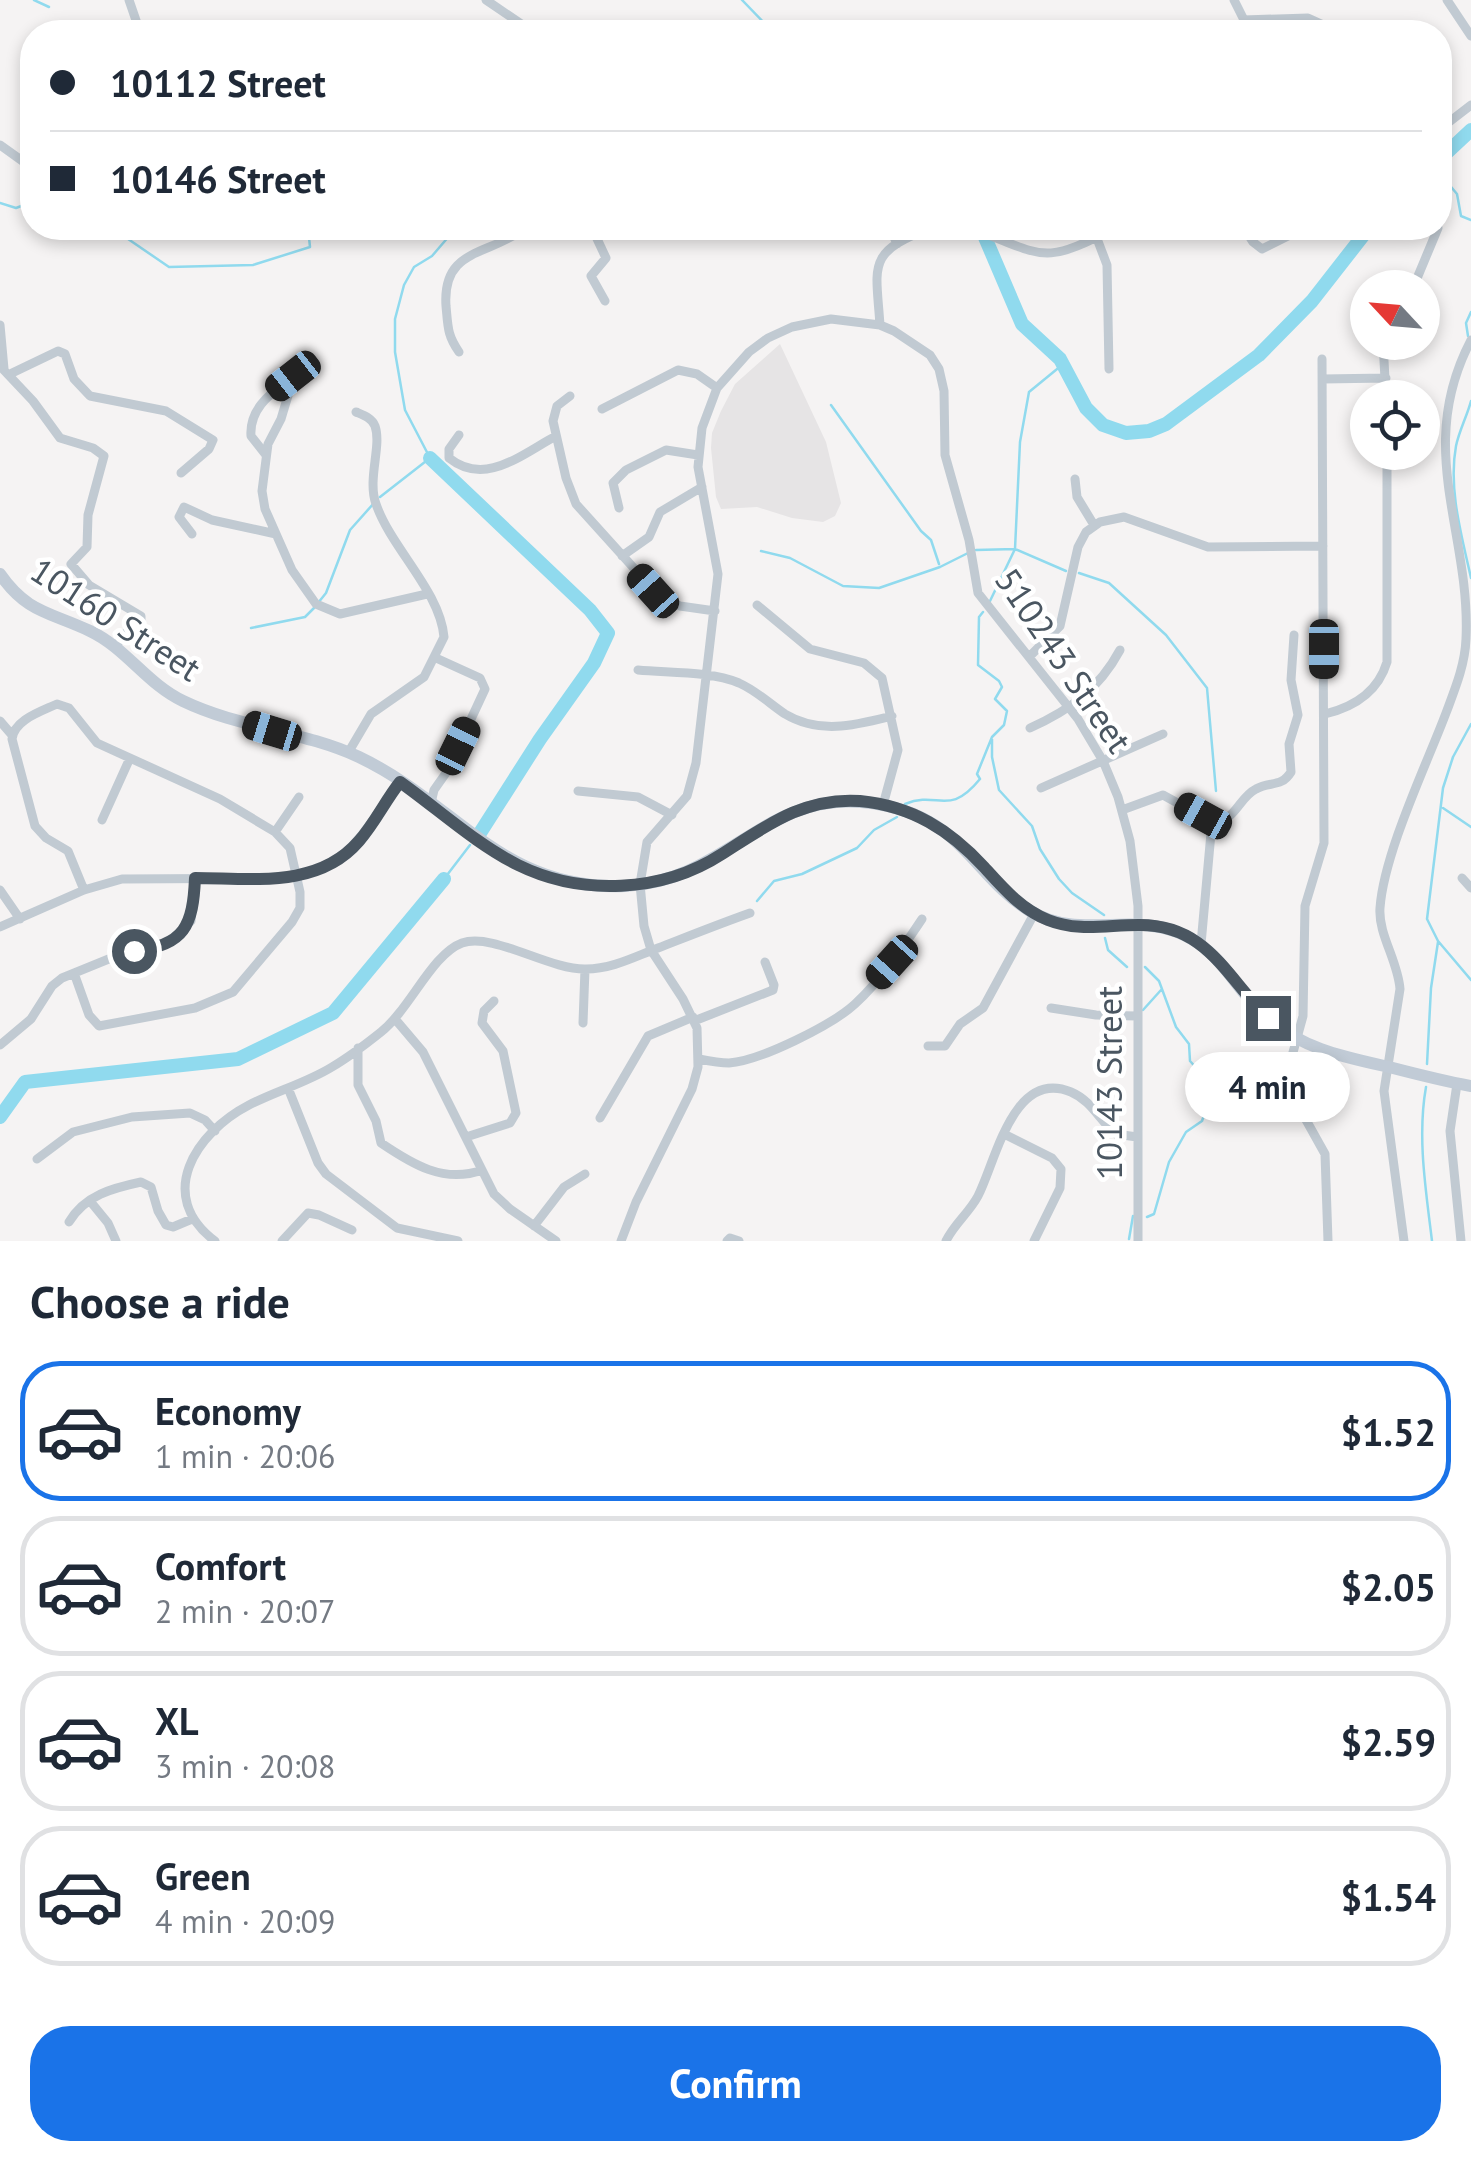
<!DOCTYPE html>
<meta charset="utf-8">
<style>
:root{--surface:#fff;--page:#f2f2f3;--text:#1f2937;--muted:#747a83;--line:#e0e1e3;--accent:#1a73e8}
body{margin:0;font-family:"PT Sans",sans-serif;background:var(--page);color:var(--text);height:100vh;display:flex;flex-direction:column;font-size:38px;white-space:nowrap}
*{box-sizing:border-box;margin:0}
p{font-size:32px;color:var(--muted)}
.icon{flex:none;width:55px;height:55px;fill:none;stroke:currentColor;stroke-width:2;stroke-linecap:round;stroke-linejoin:round}
.map{position:relative;height:1241px;overflow:hidden}
.drawer{display:flex;flex-direction:column;background:var(--surface);flex:1}
.drawer>*{flex:none}
.top-card{position:absolute;left:20px;top:20px;width:1432px;height:220px;border-radius:40px;box-shadow:0 5px 15px #0003;display:grid;align-content:center;height:220px;padding:0 30px;background:var(--surface)}
.needle{width:65px;rotate:296deg}
.tools{position:absolute;left:1350px;top:270px;display:grid;gap:20px}
.tools a{display:grid;place-items:center;width:90px;height:90px;border-radius:50%;background:var(--surface);box-shadow:0 5px 15px #0003;font-size:50px}
.end{position:absolute;width:45px;height:45px;margin:-22px;border:12px solid #4a5661;background:#fff;box-shadow:0 0 0 5px #fff}
.from{border-radius:50%}
.bubble{position:absolute;height:70px;border-radius:35px;background:var(--surface);box-shadow:0 5px 15px #0003;font-size:32px;font-weight:700;line-height:70px;text-align:center}
.car{position:absolute;width:30px;height:60px;margin:-30px -15px;border-radius:12px;box-shadow:0 0 8px 2px #0007;background:linear-gradient(#222 24%,#8ab4d8 0 40%,#222 0 76%,#8ab4d8 0 86%,#222 0)}
.top-card b{display:flex;align-items:center;gap:35px;height:95px;font-size:38px}
.top-card b+b{border-top:2px solid var(--line)}
.top-card i{width:25px;height:25px;background:var(--text)}
ul{padding:0;list-style:none}
li{display:flex;align-items:center;gap:30px;height:140px;margin:0 20px 15px;padding:0 10px;border:5px solid var(--line);border-radius:40px}
li div{flex:1}
li b{display:block;font-size:38px}
li em{font-style:normal;font-weight:700}
li.on{border-color:var(--accent)}
li>.icon{width:90px;height:90px;stroke-width:1.5}
h2{padding:0 30px;font-size:45px;line-height:120px}
.primary-button{display:flex;gap:20px;margin-top:auto;padding:20px 30px}
.primary-button a{flex:1;height:115px;border-radius:40px;background:var(--accent);color:#fff;font-size:40px;font-weight:700;line-height:115px;text-align:center}
.map>svg:first-child{display:block}
</style>
<div class="map">
<svg width="1471" height="1241" viewBox="0 0 1471 1241">
<rect width="100%" height="100%" fill="#f5f3f3"/>
<path fill="#e6e4e5" d="M 780,344 L 826,442 L 841,503 L 835,516 L 823,522 L 792,518 L 757,507 L 721,509 L 716,497 L 711,448 L 712,433 L 721,411 L 735,384 Z"/>
<g fill="none" stroke-linecap="round" stroke-linejoin="round">
<path stroke="#90daee" stroke-width="2.5" d="M 34,0 L 49,7
M 742,0 L 773,32
M 1446,153 L 1447,182 L 1457,194 L 1461,216 L 1471,220
M 0,203 L 16,208 L 32,202
M 112,228 L 169,267 L 253,265 L 310,247 L 308,228
M 417,228 L 428,228
M 1468,336 L 1466,323 L 1471,312
M 1471,401 C 1467,416 1459,431 1456,446 C 1448,489 1462,537 1471,578
M 831,405 L 921,531 L 931,540 L 939,564
M 380,497 L 430,458 L 405,410 L 395,352 L 395,319 L 404,285 L 414,267 L 432,256 L 456,228
M 976,550 L 1015,549 L 1066,571
M 761,551 L 790,558 L 843,586 L 879,588 L 940,567 L 968,553
M 1079,573 L 1109,583 L 1166,635 L 1207,688 L 1216,791
M 990,601 L 1015,549 L 1020,442 L 1029,392 L 1062,365
M 251,628 L 305,617 L 314,608 L 326,593 L 350,530 L 374,503
M 1471,724 L 1453,757 L 1443,788 L 1427,919 L 1438,941 L 1471,980
M 992,739 L 992,757 L 999,790 L 1032,826 L 1040,849 L 1059,879 L 1072,893 L 1104,915
M 905,804 C 939,790 948,818 980,779 L 977,774 L 992,737 L 1004,725 L 1007,711 L 995,699 L 1002,687 L 999,681 L 978,665 L 979,617 L 983,612
M 1443,808 L 1471,827
M 444,879 L 470,845
M 757,901 L 774,881 L 802,874 L 857,848 L 874,830 L 897,817
M 1105,938 L 1108,950 L 1127,967
M 1145,967 L 1159,981 L 1176,1027 L 1189,1044 L 1190,1061 L 1208,1081 L 1210,1098 L 1202,1121 L 1186,1132 L 1169,1162 L 1154,1214 L 1147,1217
M 1143,1010 L 1161,990
M 1427,1064 L 1431,988 L 1438,942
M 1426,1087 C 1417,1137 1426,1191 1432,1241
M 1129,1239 L 1133,1216"/>
<path stroke="#90daee" stroke-width="14" d="M 1440,159 L 1471,130
M 981,228 L 1022,324 L 1060,359 L 1086,408 L 1103,425 L 1126,433 L 1149,431 L 1166,424 L 1259,355 L 1312,301 L 1369,228
M 430,458 L 590,610 L 608,633 L 594,663 L 540,739 L 480,833
M 0,1117 L 25,1082 L 238,1059 L 333,1013 L 444,879"/>
<path stroke="#c1cad2" stroke-width="9" d="M 129,0 L 140,32
M 486,0 L 533,32
M 1234,0 L 1244,20 L 1308,18 L 1339,32
M 1447,0 L 1471,36
M 1440,129 L 1471,105
M 0,145 L 28,165
M 592,228 L 606,258 L 591,276 L 605,301
M 890,228 L 897,244
M 970,228 C 1043,254 1040,268 1114,228
M 1093,228 L 1107,265 L 1109,369
M 1244,228 L 1253,242 L 1262,249 L 1304,228
M 1413,288 L 1438,228
M 0,325 L 4,369
M 880,325 C 876,265 866,252 931,228
M 1383,342 L 1386,398
M 459,352 C 447,335 448,326 446,306 C 442,247 490,256 525,228
M 299,359 L 281,419 L 268,444 L 262,491 L 265,509 L 292,570 L 316,604 L 340,614 L 427,594
M 1322,359 L 1324,843 L 1305,906 L 1303,1016 L 1292,1056 L 1291,1077 L 1296,1102 L 1325,1154 L 1328,1241
M 0,366 L 33,401 L 60,438 L 93,448 L 104,456 L 88,515 L 87,547 L 71,564 L 89,585 L 141,616 L 141,622 L 121,636 L 116,648
M 10,374 L 58,351 L 65,354 L 74,379 L 90,396 L 166,411 L 213,440 L 209,449 L 181,473
M 1323,379 L 1386,378
M 570,396 L 557,406 L 553,421 L 566,478 L 576,504 L 659,596 L 680,606 L 715,611
M 602,409 L 678,370 L 697,374 L 717,388
M 459,435 L 449,449 L 449,458 C 485,487 522,454 556,436
M 266,455 L 251,436 C 249,407 273,392 293,376
M 1075,479 L 1077,497 L 1094,525
M 619,508 L 613,483 L 626,470 L 666,450 L 698,455
M 192,534 L 179,517 L 184,507 L 212,520 L 276,534
M 622,556 L 649,537 L 660,512 L 702,487
M 757,605 L 810,649 L 864,663 L 882,678 L 898,750 L 883,805
M 1029,657 L 1060,626 L 1078,547 L 1086,532 L 1100,522 L 1124,517 L 1208,547 L 1323,546
M 638,670 C 669,673 710,671 739,683 C 757,691 770,704 785,714 C 820,735 856,725 892,716
M 1325,714 C 1354,707 1378,692 1387,662 L 1387,452
M 0,721 L 12,735
M 1030,728 C 1070,710 1099,689 1120,650
M 348,753 L 371,714 L 424,677 L 444,637 C 440,591 391,548 376,504 C 367,479 382,446 375,426 C 372,418 363,415 356,412
M 1041,788 L 1163,734
M 578,791 L 638,797 L 672,815
M 431,803 L 434,790 L 446,773 L 485,689 L 480,678 L 436,658
M 1122,810 L 1163,795 L 1212,822 L 1201,944
M 102,820 L 130,758
M 1212,822 C 1236,822 1238,798 1256,789 C 1270,781 1281,788 1291,772 L 1289,744 L 1298,715 L 1291,680 L 1294,635
M 275,832 L 299,797
M 1462,878 L 1471,888
M 0,890 L 20,919
M 0,927 L 84,890 L 122,879 L 284,878 C 349,871 365,828 400,782
M 74,973 L 89,1015 L 99,1026 L 195,1008 L 233,992 L 292,922 L 300,908 L 300,892 L 290,848 L 275,832 L 220,799 L 97,743 L 69,708 L 57,704 C 40,712 14,720 12,739 L 35,826 L 46,838 L 68,851 L 84,890
M 1051,1008 L 1096,1015 L 1136,1016
M 395,1019 L 423,1052 L 494,1194 L 510,1209 L 556,1241
M 694,1021 L 773,990 L 774,985 L 765,962
M 583,1023 L 585,969
M 0,1045 L 31,1019 L 52,986 L 62,978 L 121,954 L 155,949 L 171,942 L 191,921 L 195,878
M 928,1046 L 945,1046 L 960,1024 L 983,1008 L 1034,914
M 358,1048 L 358,1085 L 376,1121 L 381,1143 C 412,1164 444,1184 482,1170
M 699,1059 C 709,1061 719,1063 729,1063 C 760,1061 832,1025 855,1004 C 881,980 902,949 922,919
M 1457,1084 L 1450,1131 L 1461,1241
M 288,1088 L 318,1163 L 326,1174 L 397,1228 L 458,1241
M 600,1118 L 648,1036 L 693,1017
M 1004,1134 L 1052,1158 L 1061,1169 L 1060,1188 L 1034,1241
M 466,1137 L 510,1123 L 516,1113 L 503,1051 L 482,1023 L 484,1011 L 494,1001
M 37,1159 L 73,1132 L 132,1117 L 190,1113 L 205,1120 L 215,1131
M 90,1201 L 108,1223 L 116,1241
M 69,1222 C 85,1195 113,1188 141,1182 L 151,1187 L 158,1211 L 166,1225 L 173,1227 L 192,1219
M 534,1226 L 564,1187 L 585,1174
M 215,1241 C 155,1196 195,1133 249,1105 C 276,1091 306,1083 332,1067 C 349,1057 366,1044 381,1032 C 410,1009 432,954 462,943 C 493,932 549,970 586,969 C 612,969 634,957 658,948 C 689,936 719,924 750,913
M 282,1241 L 308,1213 L 319,1215 L 352,1230
M 621,1241 L 636,1202 L 692,1089 L 698,1067 L 697,1028 L 683,999 L 651,950 L 644,926 L 640,884 L 647,842 L 687,796 L 696,763 L 718,574 L 698,467 L 702,428 L 717,388 L 749,352 L 768,338 L 792,327 L 831,319 L 880,325 L 894,331 L 930,355 L 939,369 L 944,391 L 945,455 L 969,540 L 978,593 L 1078,719 L 1103,761 L 1118,797 L 1130,841 L 1138,906 L 1138,1241
M 727,1241 L 730,1238 L 739,1241
M 946,1241 C 954,1224 969,1213 978,1196 C 996,1161 1013,1068 1071,1092 C 1092,1101 1099,1120 1116,1134 L 1137,1137
M 1404,1241 L 1384,1091 L 1400,989 C 1398,961 1378,934 1380,908 C 1384,853 1426,766 1446,713 C 1455,689 1465,665 1466,639 C 1471,532 1414,449 1471,340"/>
<path stroke="#c1cbd6" stroke-width="12" d="M 0,574 C 27,613 50,612 90,631 C 126,648 147,684 183,701 C 239,728 303,731 359,757 C 458,804 501,891 625,886 C 737,881 771,772 899,809 C 965,828 979,880 1030,911 C 1077,940 1128,913 1177,932 C 1220,948 1234,988 1266,1017 C 1302,1049 1344,1057 1389,1067 C 1416,1074 1443,1081 1471,1086"/>
</g>
<g fill="none" stroke-linecap="round" stroke-linejoin="round">
<path stroke="#4a5661" stroke-width="12" d="M 134,951 C 185,946 193,925 195,878 C 251,878 318,889 359,841 C 375,823 385,801 400,782 C 438,809 476,844 518,865 C 581,896 662,893 722,854 C 766,826 804,797 860,801 C 912,806 950,830 984,867 C 1003,888 1021,909 1048,920 C 1078,932 1107,925 1138,925 C 1207,924 1226,977 1268,1018"/>
</g>
<g text-anchor="middle" dominant-baseline="central" stroke-width="9" stroke-linejoin="round" paint-order="stroke">
<g font-size="35" fill="#4a5661" stroke="#fff">
<text transform="translate(116 619) rotate(33)">10160 Street</text>
<text transform="translate(1064 660) rotate(56)">510243 Street</text>
<text transform="translate(1109 1083) rotate(-90)">10143 Street</text>
</g>
</g>
</svg>
<div class="tools">
<a><svg class="needle" viewBox="-14 -14 28 28"><path d="M0-13l5 13h-10z" fill="#e53935"/><path d="M0 13l5-13h-10z" fill="#747a83"/></svg></a>
<a><svg class="icon" aria-label="locate" viewBox="0 0 24 24"><circle cx="12" cy="12" r="6"/><path d="M12 2v4M12 18v4M2 12h4M18 12h4"/></svg></a>
</div>
<i class="end from" style="left:134px;top:951px"></i>
<i class="end" style="left:1268px;top:1018px"></i>
<div class="bubble" style="left:1185px;top:1052px;width:165px">4 min</div>
<i class="car" style="left:293px;top:376px;rotate:232deg"></i>
<i class="car" style="left:653px;top:591px;rotate:318deg"></i>
<i class="car" style="left:1324px;top:649px;rotate:180deg"></i>
<i class="car" style="left:272px;top:731px;rotate:287deg"></i>
<i class="car" style="left:458px;top:746px;rotate:26deg"></i>
<i class="car" style="left:1203px;top:816px;rotate:299deg"></i>
<i class="car" style="left:892px;top:962px;rotate:222deg"></i>
<div class="top-card">
<b><i class="from"></i>10112 Street</b>
<b><i></i>10146 Street</b>
</div>
</div>
<section class="drawer">
<h2>Choose a ride</h2>
<ul>
<li class="on"><svg class="icon" aria-label="car" viewBox="0 0 24 24"><path d="M5 17H2v-5l4-1 3-4h7l3 4 3 1v5h-3M9 17h6M6 11h13"/><circle cx="7" cy="17" r="2"/><circle cx="17" cy="17" r="2"/></svg><div><b>Economy</b><p>1 min · 20:06</p></div><em>$1.52</em></li>
<li><svg class="icon" aria-label="car" viewBox="0 0 24 24"><path d="M5 17H2v-5l4-1 3-4h7l3 4 3 1v5h-3M9 17h6M6 11h13"/><circle cx="7" cy="17" r="2"/><circle cx="17" cy="17" r="2"/></svg><div><b>Comfort</b><p>2 min · 20:07</p></div><em>$2.05</em></li>
<li><svg class="icon" aria-label="car" viewBox="0 0 24 24"><path d="M5 17H2v-5l4-1 3-4h7l3 4 3 1v5h-3M9 17h6M6 11h13"/><circle cx="7" cy="17" r="2"/><circle cx="17" cy="17" r="2"/></svg><div><b>XL</b><p>3 min · 20:08</p></div><em>$2.59</em></li>
<li><svg class="icon" aria-label="car" viewBox="0 0 24 24"><path d="M5 17H2v-5l4-1 3-4h7l3 4 3 1v5h-3M9 17h6M6 11h13"/><circle cx="7" cy="17" r="2"/><circle cx="17" cy="17" r="2"/></svg><div><b>Green</b><p>4 min · 20:09</p></div><em>$1.54</em></li>
</ul>
<div class="primary-button"><a>Confirm</a></div>
</section>
